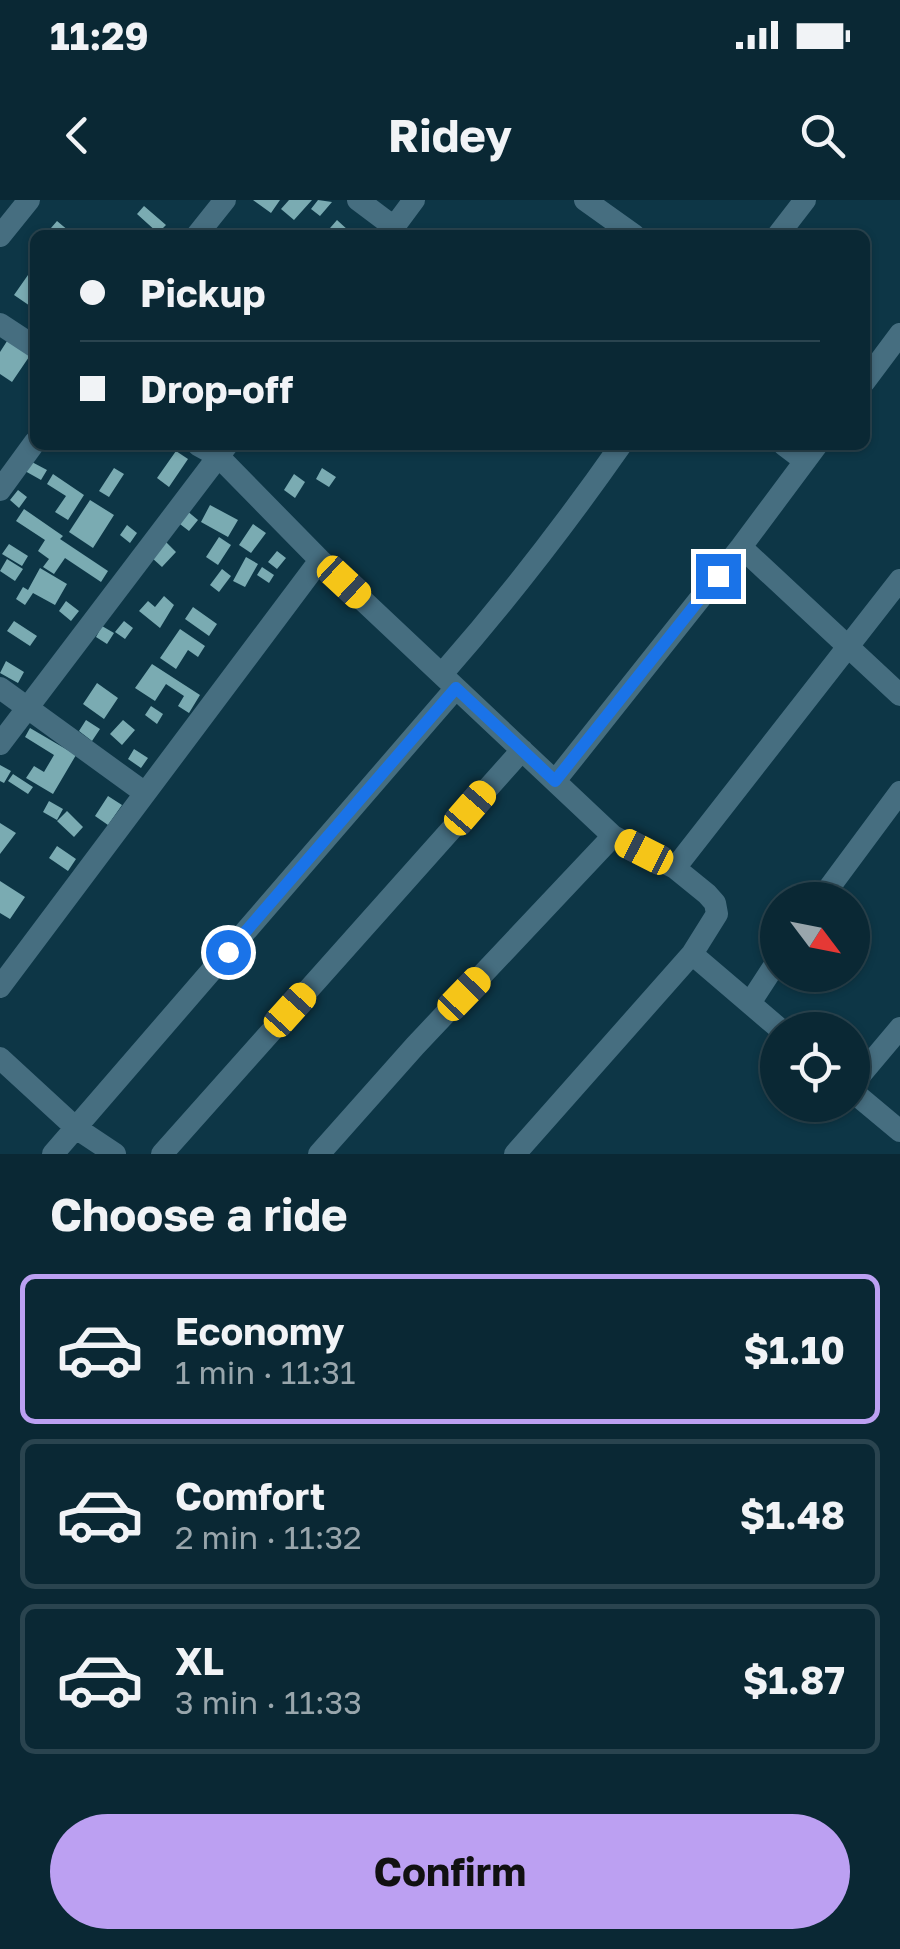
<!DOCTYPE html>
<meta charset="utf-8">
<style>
:root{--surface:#0a2834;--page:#183440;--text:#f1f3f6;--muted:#99a6ac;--line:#2a444f;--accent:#bca0f2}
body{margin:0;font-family:"Golos Text",sans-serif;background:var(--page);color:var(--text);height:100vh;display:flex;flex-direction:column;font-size:38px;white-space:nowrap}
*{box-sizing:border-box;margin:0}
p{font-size:32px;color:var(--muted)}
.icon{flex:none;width:55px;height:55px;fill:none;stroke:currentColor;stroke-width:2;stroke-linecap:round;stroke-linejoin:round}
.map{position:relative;height:954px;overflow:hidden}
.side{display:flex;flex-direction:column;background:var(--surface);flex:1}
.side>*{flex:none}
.hud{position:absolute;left:30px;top:30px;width:840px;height:220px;border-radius:15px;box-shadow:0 2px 8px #0004,0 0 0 2px var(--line);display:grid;align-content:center;height:220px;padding:0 50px;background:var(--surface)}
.needle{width:65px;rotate:122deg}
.fabs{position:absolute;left:760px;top:682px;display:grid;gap:20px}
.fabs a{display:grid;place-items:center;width:110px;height:110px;border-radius:50%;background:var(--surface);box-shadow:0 2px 8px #0004,0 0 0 2px var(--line);font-size:50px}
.end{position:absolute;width:45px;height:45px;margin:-22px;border:12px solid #1a73e8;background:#fff;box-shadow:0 0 0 5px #fff}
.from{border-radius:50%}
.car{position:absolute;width:30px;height:60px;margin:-30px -15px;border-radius:12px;box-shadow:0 0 8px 2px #0007;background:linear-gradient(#f5c518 24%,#345 0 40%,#f5c518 0 76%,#345 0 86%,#f5c518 0)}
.hud b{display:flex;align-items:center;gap:35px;height:95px;font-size:38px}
.hud b+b{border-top:2px solid var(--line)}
.hud i{width:25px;height:25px;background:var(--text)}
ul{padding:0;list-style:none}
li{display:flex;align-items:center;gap:30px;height:150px;margin:0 20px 15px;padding:0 30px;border:5px solid var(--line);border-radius:15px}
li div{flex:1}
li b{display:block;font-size:38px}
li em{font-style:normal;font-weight:700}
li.active{border-color:var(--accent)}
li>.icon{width:90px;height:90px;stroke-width:1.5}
h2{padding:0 50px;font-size:45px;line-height:120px}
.primary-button{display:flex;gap:20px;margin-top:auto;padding:20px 50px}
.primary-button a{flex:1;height:115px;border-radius:60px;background:var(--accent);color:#111;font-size:40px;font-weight:700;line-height:115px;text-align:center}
.status{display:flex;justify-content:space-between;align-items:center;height:70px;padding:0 50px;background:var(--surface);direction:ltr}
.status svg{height:28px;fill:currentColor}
header{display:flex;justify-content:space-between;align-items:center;height:130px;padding:0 50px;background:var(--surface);font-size:45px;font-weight:700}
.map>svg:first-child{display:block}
</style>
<div class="status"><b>11:29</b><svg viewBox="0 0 49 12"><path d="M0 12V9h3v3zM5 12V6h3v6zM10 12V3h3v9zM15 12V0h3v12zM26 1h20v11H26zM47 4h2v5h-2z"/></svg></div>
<header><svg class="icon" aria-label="back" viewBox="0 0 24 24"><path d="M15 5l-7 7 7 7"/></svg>Ridey<svg class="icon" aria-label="search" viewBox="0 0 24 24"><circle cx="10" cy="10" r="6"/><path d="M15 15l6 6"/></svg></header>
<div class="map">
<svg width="900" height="954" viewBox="0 0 900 954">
<rect width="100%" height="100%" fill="#0d3646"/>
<path fill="#7aabb2" d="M 253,0 L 280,0 L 271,13 Z
M 289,0 L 312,0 L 294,20 L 281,9 Z
M 318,0 L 332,2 L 320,16 L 311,9 Z
M 144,6 L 166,25 L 158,33 L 137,14 Z
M 337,20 L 349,31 L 345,35 L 324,35 Z
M 57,21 L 69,31 L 65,35 L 45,35 Z
M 35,65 L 35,105 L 33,108 L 14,95 Z
M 9,138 L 31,154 L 12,182 L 0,174 L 0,152 Z
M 176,251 L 188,259 L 169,287 L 157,278 Z
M 30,261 L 47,270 L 41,280 L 25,271 Z
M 114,268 L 124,274 L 109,297 L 99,291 Z
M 322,268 L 336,277 L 329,287 L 316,279 Z
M 53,274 L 84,295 L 68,320 L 55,312 L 66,296 L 47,284 Z
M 294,274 L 305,282 L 295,298 L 284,290 Z
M 18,290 L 27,297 L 19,308 L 10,300 Z
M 90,300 L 114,315 L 93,348 L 69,332 Z
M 210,305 L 238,320 L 228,337 L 201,322 Z
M 24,309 L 63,336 L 60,339 L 108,371 L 101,382 L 65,358 L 54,374 L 43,367 L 49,359 L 38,351 L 45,340 L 16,321 Z
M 186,310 L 198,320 L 189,331 L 176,321 Z
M 253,324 L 266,333 L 251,353 L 239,345 Z
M 127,325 L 137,333 L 130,343 L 120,335 Z
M 219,337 L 231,345 L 218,365 L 206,357 Z
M 166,342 L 176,352 L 162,367 L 151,357 Z
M 9,344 L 28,356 L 22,366 L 2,354 Z
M 277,351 L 286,358 L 277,369 L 268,362 Z
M 246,357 L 258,364 L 245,387 L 233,381 Z
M 7,359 L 23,369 L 15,381 L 0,371 Z
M 262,367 L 274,375 L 269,383 L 257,375 Z
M 40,368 L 67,384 L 55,405 L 33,393 L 25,405 L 16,399 L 23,387 L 28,390 Z
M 222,369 L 231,376 L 219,392 L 210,385 Z
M 164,396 L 174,405 L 160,428 L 139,411 L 148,401 L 155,407 Z
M 66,401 L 79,411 L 71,421 L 59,411 Z
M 193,407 L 217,424 L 209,436 L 185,419 Z
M 14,421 L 37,436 L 30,446 L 7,431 Z
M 124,421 L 133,428 L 125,439 L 115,432 Z
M 102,426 L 114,433 L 107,444 L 96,437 Z
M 180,429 L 205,446 L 198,457 L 188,450 L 176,469 L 160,458 Z
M 6,461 L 24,472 L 18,483 L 0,473 Z
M 152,464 L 200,495 L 189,513 L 178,506 L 184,496 L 166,484 L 155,501 L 135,488 Z
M 97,483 L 118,498 L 104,519 L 83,504 Z
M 151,506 L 163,514 L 157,524 L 145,515 Z
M 86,520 L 100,529 L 92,541 L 79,531 Z
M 123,520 L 135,530 L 122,545 L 110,534 Z
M 30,528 L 76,555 L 53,594 L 26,578 L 34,566 L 44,572 L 54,555 L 25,537 Z
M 134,549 L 148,558 L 141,568 L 128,559 Z
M 0,565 L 11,571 L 4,583 L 0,581 Z
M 13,574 L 33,587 L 28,594 L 8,581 Z
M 108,596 L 122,605 L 108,625 L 95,616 Z
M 49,601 L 63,609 L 57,620 L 43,612 Z
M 67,611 L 83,627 L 74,637 L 57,621 Z
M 0,623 L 16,633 L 0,654 Z
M 57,646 L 76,659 L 68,671 L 49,658 Z
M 0,681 L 25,697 L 10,719 L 0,713 Z"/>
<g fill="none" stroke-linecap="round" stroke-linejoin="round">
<path stroke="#466e80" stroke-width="22" d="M 358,0 L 394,27
M 585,0 L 634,35
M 197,35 L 225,0
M 388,35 L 414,0
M 778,35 L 805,0
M 0,36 L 29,0
M 0,124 L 35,147
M 865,181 L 900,134
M 198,245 L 218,256 L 320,360 L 613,636 L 675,668 L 707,694 L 715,703 L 717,714 L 692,754 L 515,954
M 784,245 L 805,261
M 0,290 L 35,242
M 741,347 L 900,495
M 442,474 C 506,401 565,325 621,245
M 0,488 L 145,593
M 0,544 L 227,245
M 555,581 L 741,347 L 817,245
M 675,668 L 900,380
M 820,700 L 900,592
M 692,754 L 781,830
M 0,787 L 320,360
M 750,803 L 778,760
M 0,858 L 76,928 L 115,954
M 852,885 L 900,828
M 852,891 L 900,931
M 53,954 L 456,488
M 162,954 L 522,550
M 319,954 L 415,846 L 613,636"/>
</g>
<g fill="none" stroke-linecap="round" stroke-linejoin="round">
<path stroke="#1a73e8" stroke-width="12" d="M 228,752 L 456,488 L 555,581 L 718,376"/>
</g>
</svg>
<div class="fabs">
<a><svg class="needle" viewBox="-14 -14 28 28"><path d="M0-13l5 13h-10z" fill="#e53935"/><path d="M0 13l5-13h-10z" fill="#99a6ac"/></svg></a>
<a><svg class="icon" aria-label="locate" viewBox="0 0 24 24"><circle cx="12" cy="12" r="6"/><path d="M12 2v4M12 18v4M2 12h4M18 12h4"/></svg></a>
</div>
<i class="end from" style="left:228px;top:752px"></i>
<i class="end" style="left:718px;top:376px"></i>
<i class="car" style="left:344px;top:382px;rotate:133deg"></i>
<i class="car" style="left:470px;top:608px;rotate:41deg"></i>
<i class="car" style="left:644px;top:652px;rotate:297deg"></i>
<i class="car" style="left:464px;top:794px;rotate:44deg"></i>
<i class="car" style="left:290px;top:810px;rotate:42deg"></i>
<div class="hud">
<b><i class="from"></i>Pickup</b>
<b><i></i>Drop-off</b>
</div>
</div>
<section class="side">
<h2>Choose a ride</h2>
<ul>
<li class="active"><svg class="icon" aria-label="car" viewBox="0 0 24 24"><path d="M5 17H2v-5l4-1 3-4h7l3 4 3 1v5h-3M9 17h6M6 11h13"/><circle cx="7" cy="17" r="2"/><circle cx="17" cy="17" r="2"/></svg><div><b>Economy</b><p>1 min · 11:31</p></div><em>$1.10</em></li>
<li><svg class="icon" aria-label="car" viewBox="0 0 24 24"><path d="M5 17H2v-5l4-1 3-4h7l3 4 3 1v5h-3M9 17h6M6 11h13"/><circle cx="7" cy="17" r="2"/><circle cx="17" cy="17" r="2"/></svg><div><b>Comfort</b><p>2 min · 11:32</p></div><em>$1.48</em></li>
<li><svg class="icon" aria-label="car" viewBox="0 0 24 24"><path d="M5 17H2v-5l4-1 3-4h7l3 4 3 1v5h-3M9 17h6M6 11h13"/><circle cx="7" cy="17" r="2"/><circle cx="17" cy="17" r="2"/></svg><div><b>XL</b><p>3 min · 11:33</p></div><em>$1.87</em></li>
</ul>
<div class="primary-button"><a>Confirm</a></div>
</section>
